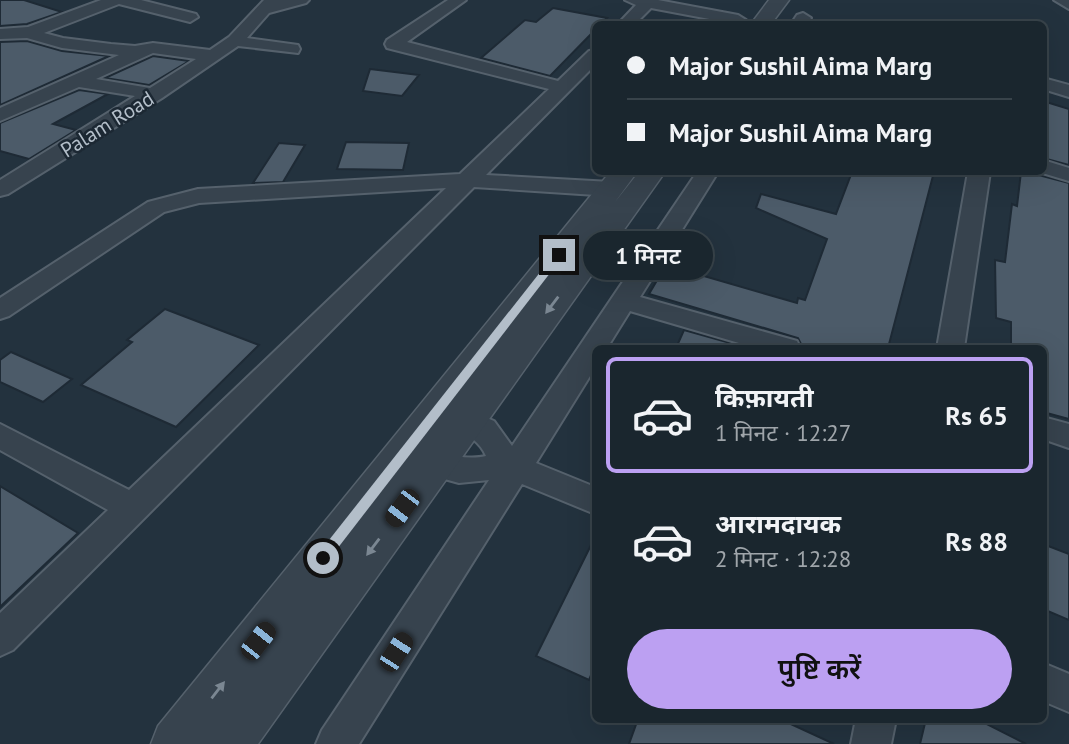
<!DOCTYPE html>
<html lang="hi">
<meta charset="utf-8">
<style>
:root{--surface:#1a262e;--page:#27323a;--text:#f1f3f6;--muted:#9fa5aa;--line:#38434a;--accent:#bca0f2}
body{margin:0;font-family:"PT Sans","Noto Sans Devanagari",sans-serif;background:var(--page);color:var(--text);height:100vh;display:flex;flex-direction:column;font-size:26px;white-space:nowrap}
*{box-sizing:border-box;margin:0}
p{font-size:23px;color:var(--muted)}
.icon{flex:none;width:38px;height:38px;fill:none;stroke:currentColor;stroke-width:2;stroke-linecap:round;stroke-linejoin:round}
.map{position:relative;flex:1;overflow:hidden}
.panel{position:absolute;left:592px;top:345px;width:455px;height:378px;display:flex;flex-direction:column;background:var(--surface);border-radius:10px;box-shadow:0 7px 28px #0002,0 0 0 2px var(--line)}
.panel>*{flex:none}
.guide{position:absolute;left:592px;top:21px;width:455px;height:154px;border-radius:10px;box-shadow:0 7px 28px #0002,0 0 0 2px var(--line);display:grid;align-content:center;height:154px;padding:0 35px;background:var(--surface)}
.end{position:absolute;width:32px;height:32px;margin:-16px;border:9px solid #b3bec9;background:#111;box-shadow:0 0 0 4px #111}
.from{border-radius:50%}
.bubble{position:absolute;height:49px;border-radius:24px;background:var(--surface);box-shadow:0 7px 28px #0002,0 0 0 2px var(--line);font-size:23px;font-weight:600;line-height:49px;text-align:center}
.car{position:absolute;width:21px;height:42px;margin:-21px -10px;border-radius:9px;box-shadow:0 0 5px 2px #0007;background:linear-gradient(#222 24%,#8ab4d8 0 40%,#222 0 76%,#8ab4d8 0 86%,#222 0)}
.guide b{display:flex;align-items:center;gap:24px;height:66px;font-size:26px}
.guide b+b{border-top:2px solid var(--line)}
.guide i{width:18px;height:18px;background:var(--text)}
ul{padding:12px 0 0;list-style:none}
li{display:flex;align-items:center;gap:21px;height:116px;margin:0 14px 10px;padding:0 21px;border:4px solid transparent;border-radius:10px}
li div{flex:1}
li b{display:block;font-size:26px}
li em{font-style:normal;font-weight:600}
li.selected{border-color:var(--accent)}
li>.icon{width:63px;height:63px;stroke-width:1.5}
.cta{display:flex;gap:14px;margin-top:auto;padding:14px 35px}
.cta a{flex:1;height:80px;border-radius:42px;background:var(--accent);color:#111;font-size:28px;font-weight:600;line-height:80px;text-align:center}
.map>svg:first-child{display:block}
</style>
<div class="map">
<svg width="1069" height="744" viewBox="0 0 1069 744">
<rect width="100%" height="100%" fill="#23323e"/>
<path fill="#4c5b69" stroke="#1e2a35" stroke-width="2" d="M 0,0 L 24,0 L 62,12 L 27,24 L 0,26 Z
M 553,8 L 607,18 L 601,24 L 595,24 L 595,30 L 550,76 L 481,58 L 525,20 L 536,22 Z
M 27,41 L 62,51 L 109,56 L 0,105 L 0,42 Z
M 153,56 L 189,61 L 149,85 L 105,78 Z
M 370,69 L 419,75 L 402,96 L 363,91 Z
M 79,90 L 108,94 L 53,124 L 76,130 L 29,159 L 0,151 L 0,123 Z
M 1043,101 L 1069,109 L 1069,165 L 1043,158 Z
M 346,142 L 409,143 L 403,170 L 337,169 Z
M 279,143 L 305,145 L 283,182 L 253,183 Z
M 852,172 L 934,172 L 888,348 L 803,348 L 798,338 L 649,294 L 666,265 L 797,303 L 798,298 L 805,300 L 827,239 L 756,208 L 761,194 L 836,214 Z
M 1021,172 L 1036,172 L 1038,175 L 1069,183 L 1069,419 L 1043,412 L 1043,348 L 1011,348 L 1011,322 L 996,318 L 995,260 L 1005,262 L 1012,204 L 1017,206 Z
M 165,309 L 259,345 L 176,427 L 81,385 L 132,342 L 127,340 Z
M 684,330 L 748,348 L 676,348 Z
M 11,352 L 72,379 L 43,402 L 0,382 L 0,360 Z
M 0,486 L 78,533 L 0,607 Z
M 595,537 L 595,665 L 589,680 L 536,656 Z
M 1043,544 L 1069,554 L 1069,620 L 1043,609 Z
M 638,719 L 780,719 L 834,744 L 629,744 Z
M 926,719 L 977,719 L 1026,744 L 920,744 Z"/>
<g fill="none" stroke-linecap="round" stroke-linejoin="round">
<g stroke="#55616c" stroke-width="4">
<path id="minor" d="M 101,0 L 141,0 L 196,14 L 198,17 L 190,22 L 119,4 L 44,33 L 63,38 L 111,44 L 135,46 L 153,43 L 210,50 L 229,37 L 264,0 L 309,0 L 306,3 L 269,13 L 247,38 L 298,45 L 300,49 L 298,53 L 238,46 L 162,98 L 8,194 L 0,196 L 0,180 L 135,96 L 79,87 L 0,121 L 0,108 L 119,55 L 62,48 L 27,38 L 0,39 L 0,29 L 28,27 ZM 153,53 L 196,59 L 150,88 L 96,79 Z
M 448,0 L 466,0 L 407,42 L 558,81 L 589,51 L 595,50 L 595,65 L 486,175 L 611,182 L 619,184 L 622,189 L 619,194 L 611,196 L 474,187 L 13,650 L 0,656 L 0,613 L 108,510 L 0,450 L 0,424 L 129,490 L 446,188 L 199,203 L 164,212 L 9,316 L 0,319 L 0,298 L 148,202 L 198,189 L 460,174 L 549,89 L 387,48 L 385,44 L 387,40 Z
M 625,0 L 658,0 L 738,15 L 746,20 L 736,24 L 651,8 L 635,24 L 618,24 L 636,5 Z
M 1054,0 L 1069,0 L 1069,9 Z
M 803,13 L 811,18 L 807,24 L 791,24 L 797,15 Z
M 1043,78 L 1069,85 L 1069,97 L 1043,89 Z
M 1043,160 L 1069,168 L 1069,181 L 1039,172 L 1043,172 Z
M 697,172 L 718,172 L 640,297 L 797,341 L 800,348 L 756,348 L 630,311 L 607,348 L 595,348 L 595,368 L 536,463 L 595,487 L 595,514 L 522,484 L 359,744 L 316,744 L 322,730 L 489,480 L 459,483 L 405,468 L 401,459 L 405,450 C 427,443 455,463 486,456 C 475,429 444,432 432,412 L 437,404 L 447,401 L 494,421 L 512,446 Z
M 968,172 L 990,172 L 964,348 L 937,348 Z
M 1043,417 L 1069,424 L 1069,448 L 1043,439 Z
M 1043,663 L 1069,674 L 1069,712 L 1043,701 Z
M 856,719 L 896,719 L 891,744 L 851,744 Z"/>
</g>
<g stroke="#55616c" stroke-width="3">
<path id="tertiary" d="M 769,0 L 789,0 L 771,24 L 751,24 Z
M 610,172 L 637,172 L 615,202 L 639,172 L 665,172 L 258,744 L 151,744 L 158,726 Z"/>
</g>
<use href="#minor" fill="#37434e" fill-rule="evenodd"/>
<use href="#tertiary" fill="#37434e" fill-rule="evenodd"/>
</g>
<defs><path id="oneway-solid" d="M-6-.8H1V-3.2L6.5 0L1 3.2V.8H-6Z" transform="scale(1.75)"/></defs>
<g fill="#7b8792">
<use href="#oneway-solid" transform="translate(552 305) rotate(127)"/>
<use href="#oneway-solid" transform="translate(373 547) rotate(127)"/>
<use href="#oneway-solid" transform="translate(218 690) rotate(-52)"/>
</g>
<path fill="#b3bec9" d="M 556,252 L 564,255 L 327,562 L 318,562 L 318,554 Z"/>
<g text-anchor="middle" dominant-baseline="central" stroke-width="5" stroke-linejoin="round" paint-order="stroke">
<g font-size="21" fill="#b3bec9" stroke="#1c2833">
<text transform="translate(107 124) rotate(-32)">Palam Road</text>
</g>
</g>
</svg>
<i class="end from" style="left:323px;top:558px"></i>
<i class="end" style="left:559px;top:255px"></i>
<div class="bubble" style="left:583px;top:231px;width:130px">1 मिनट</div>
<i class="car" style="left:402px;top:508px;rotate:217deg"></i>
<i class="car" style="left:258px;top:641px;rotate:38deg"></i>
<i class="car" style="left:396px;top:652px;rotate:33deg"></i>
<div class="guide">
<b><i class="from"></i>Major Sushil Aima Marg</b>
<b><i></i>Major Sushil Aima Marg</b>
</div>
<section class="panel">
<ul>
<li class="selected"><svg class="icon" aria-label="car" viewBox="0 0 24 24"><path d="M5 17H2v-5l4-1 3-4h7l3 4 3 1v5h-3M9 17h6M6 11h13"/><circle cx="7" cy="17" r="2"/><circle cx="17" cy="17" r="2"/></svg><div><b>किफ़ायती</b><p>1 मिनट · 12:27</p></div><em>Rs 65</em></li>
<li><svg class="icon" aria-label="car" viewBox="0 0 24 24"><path d="M5 17H2v-5l4-1 3-4h7l3 4 3 1v5h-3M9 17h6M6 11h13"/><circle cx="7" cy="17" r="2"/><circle cx="17" cy="17" r="2"/></svg><div><b>आरामदायक</b><p>2 मिनट · 12:28</p></div><em>Rs 88</em></li>
</ul>
<div class="cta"><a>पुष्टि करें</a></div>
</section>
</div>
